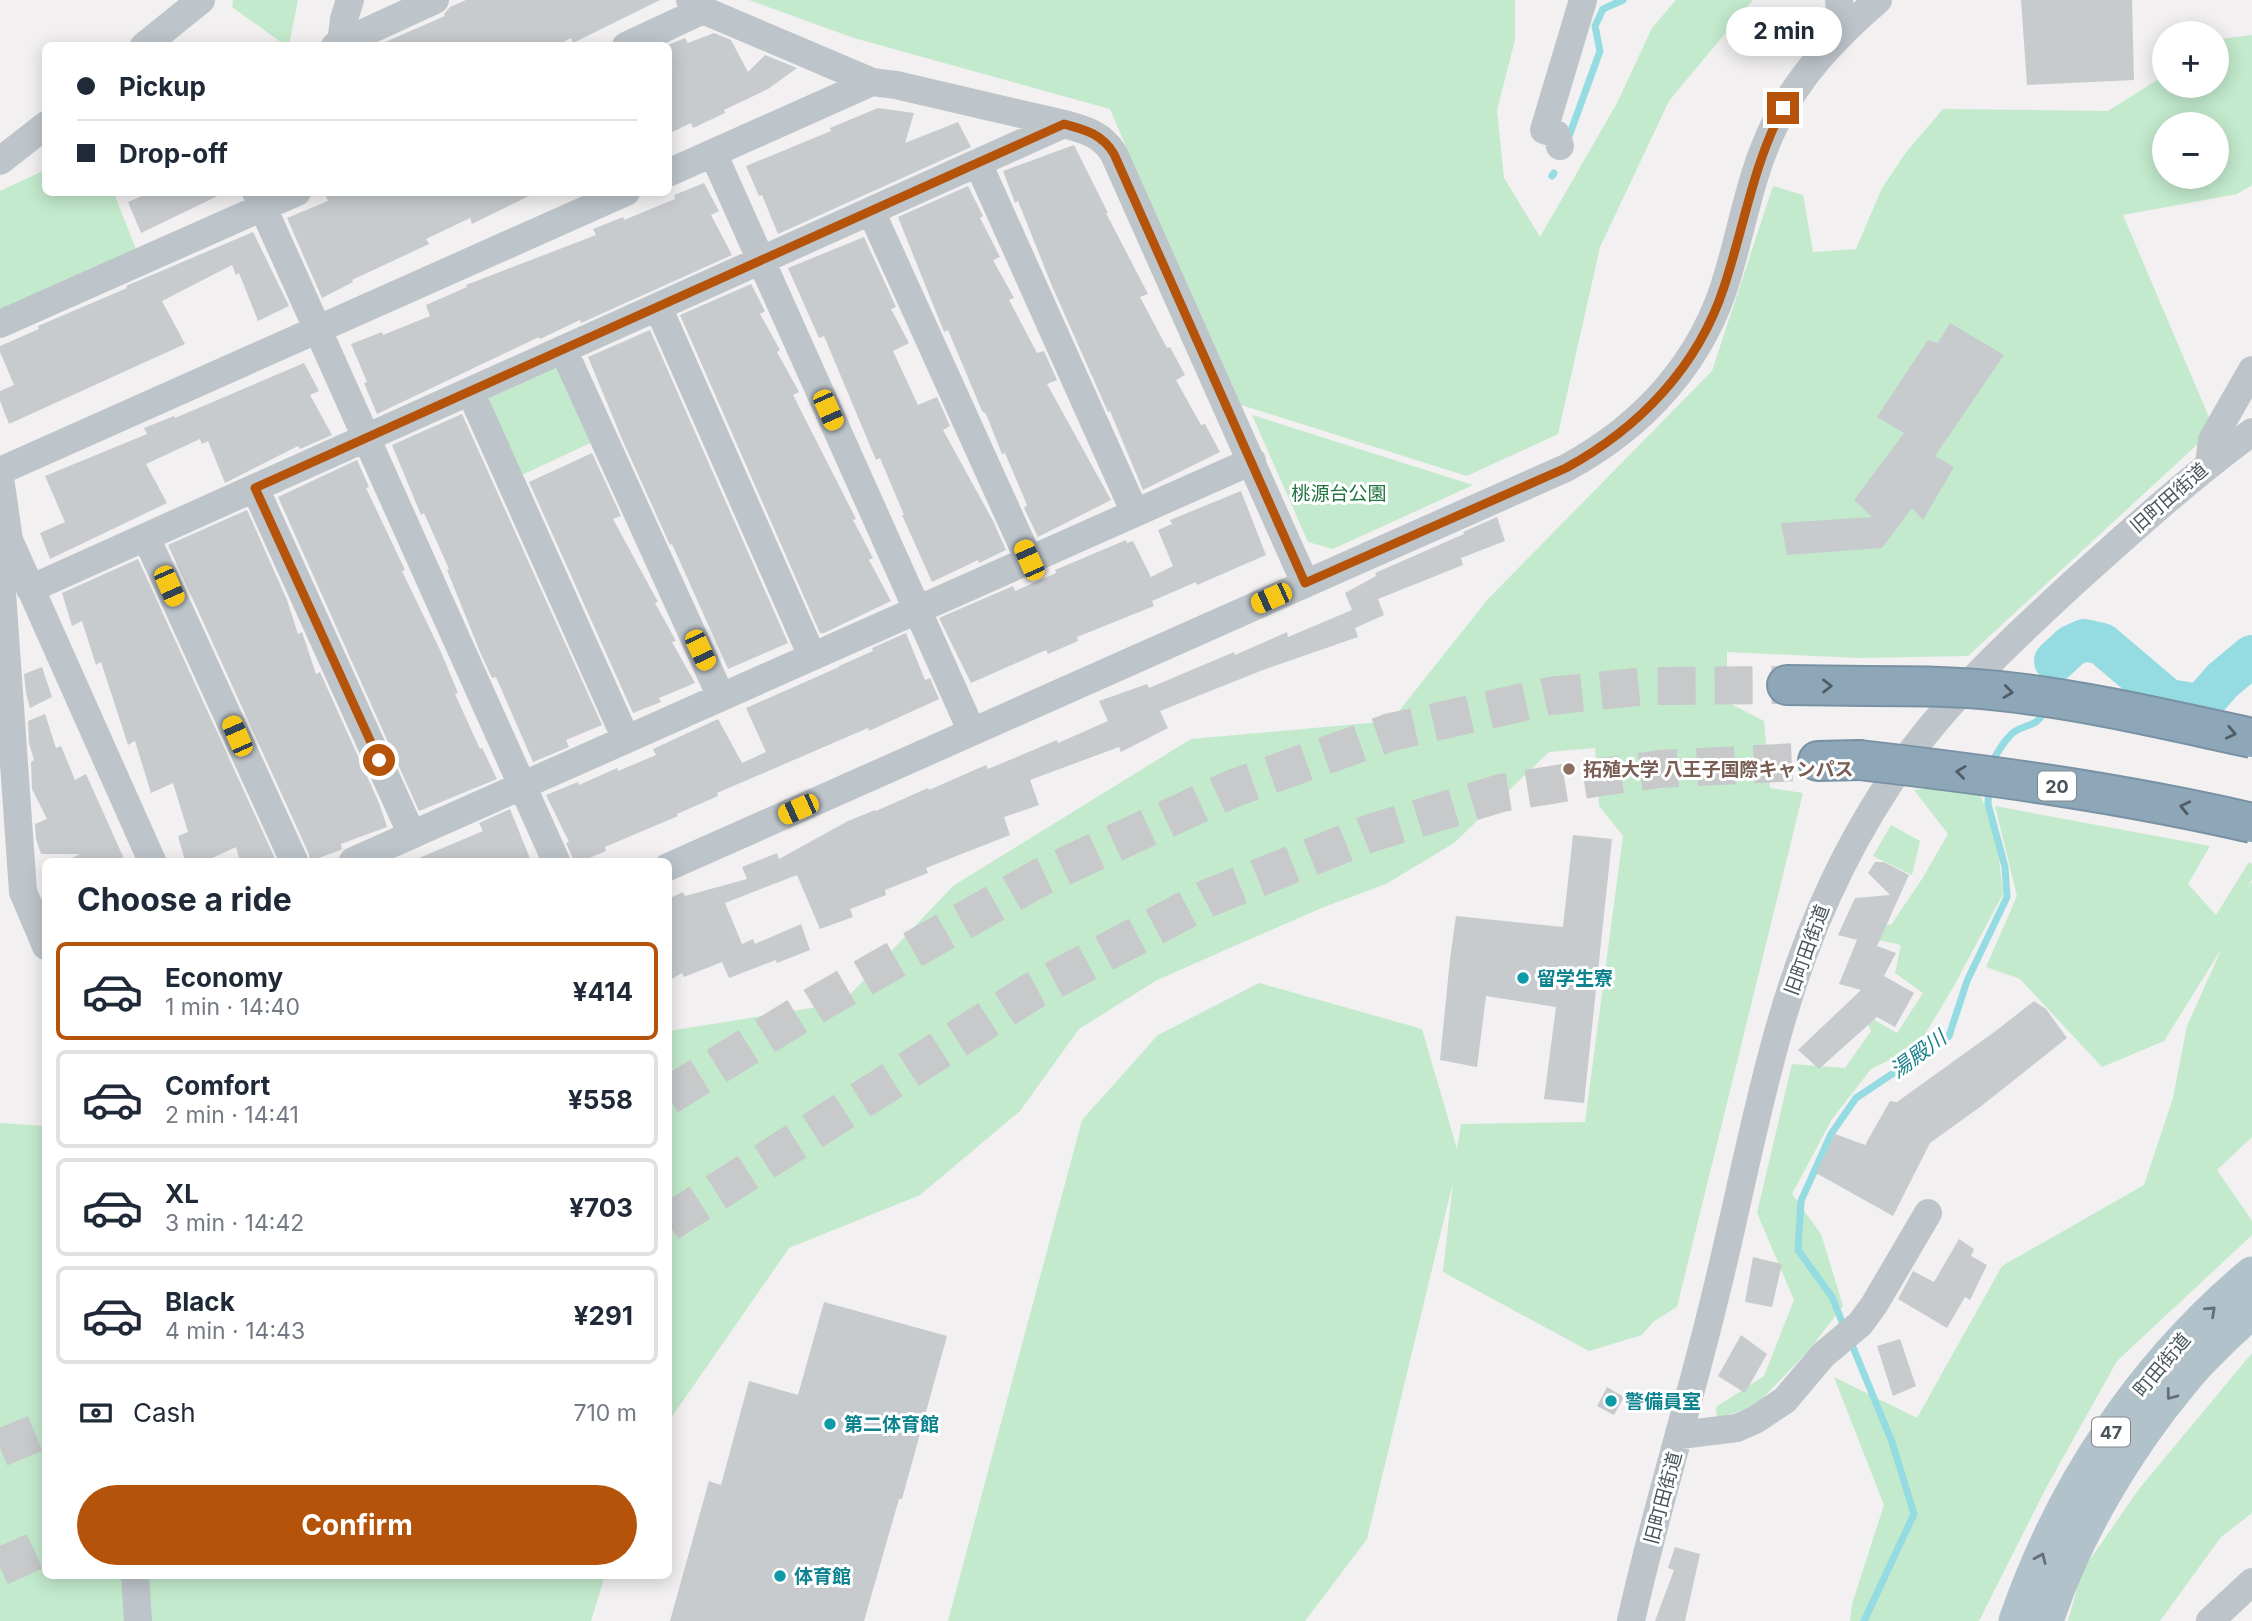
<!DOCTYPE html>
<meta charset="utf-8">
<style>
:root{--surface:#fff;--page:#f2f2f3;--text:#1f2937;--muted:#747a83;--line:#e0e1e3;--accent:#b45309}
body{margin:0;font-family:Inter,"Noto Sans JP",sans-serif;background:var(--page);color:var(--text);height:100vh;display:flex;flex-direction:column;font-size:26px;white-space:nowrap}
*{box-sizing:border-box;margin:0}
p{font-size:23px;color:var(--muted)}
.icon{flex:none;width:38px;height:38px;fill:none;stroke:currentColor;stroke-width:2;stroke-linecap:round;stroke-linejoin:round}
.map{position:relative;flex:1;overflow:hidden}
.details{position:absolute;left:42px;top:858px;width:630px;height:721px;display:flex;flex-direction:column;background:var(--surface);border-radius:10px;box-shadow:0 4px 18px #0003}
.details>*{flex:none}
.top-card{position:absolute;left:42px;top:42px;width:630px;height:154px;border-radius:10px;box-shadow:0 4px 18px #0003;display:grid;align-content:center;height:154px;padding:0 35px;background:var(--surface)}
.buttons{position:absolute;left:2152px;top:21px;display:grid;gap:14px}
.buttons a{display:grid;place-items:center;width:77px;height:77px;border-radius:50%;background:var(--surface);box-shadow:0 4px 18px #0003;font-size:35px}
.end{position:absolute;width:32px;height:32px;margin:-16px;border:9px solid #b45309;background:#fff;box-shadow:0 0 0 4px #fff}
.from{border-radius:50%}
.bubble{position:absolute;height:49px;border-radius:24px;background:var(--surface);box-shadow:0 4px 18px #0003;font-size:23px;font-weight:700;line-height:49px;text-align:center}
.car{position:absolute;width:21px;height:42px;margin:-21px -10px;border-radius:9px;box-shadow:0 0 5px 2px #0007;background:linear-gradient(#f5c518 24%,#345 0 40%,#f5c518 0 76%,#345 0 86%,#f5c518 0)}
.top-card b{display:flex;align-items:center;gap:24px;height:66px;font-size:26px}
.top-card b+b{border-top:2px solid var(--line)}
.top-card i{width:18px;height:18px;background:var(--text)}
ul{padding:0;list-style:none}
li{display:flex;align-items:center;gap:21px;height:98px;margin:0 14px 10px;padding:0 21px;border:4px solid var(--line);border-radius:10px}
li div{flex:1}
li b{display:block;font-size:26px}
li em{font-style:normal;font-weight:700}
li.current{border-color:var(--accent)}
li>.icon{width:63px;height:63px;stroke-width:1.5}
h2{padding:0 35px;font-size:32px;line-height:84px}
.pay{display:flex;align-items:center;gap:18px;height:77px;padding:0 35px;font-size:26px}
.pay p{margin-inline-start:auto}
.action{display:flex;gap:14px;margin-top:auto;padding:14px 35px}
.action a{flex:1;height:80px;border-radius:42px;background:var(--accent);color:#fff;font-size:28px;font-weight:700;line-height:80px;text-align:center}
.map>svg:first-child{display:block}
</style>
<div class="map">
<svg width="2252" height="1621" viewBox="0 0 2252 1621">
<rect width="100%" height="100%" fill="#f2f0f0"/>
<path fill="#c3eacd" fill-rule="evenodd" d="M 233,0 L 298,0 L 289,45 L 285,45 L 232,7 Z
M 749,0 L 1515,0 L 1515,40 L 1497,110 L 1504,178 L 1540,237 L 1617,103 L 1652,28 L 1676,0 L 1753,0 L 1669,101 L 1600,247 L 1558,434 L 1467,476 L 1235,403 L 1110,109 L 854,38 Z
M 2252,35 L 2252,185 L 2237,194 L 2123,215 L 2214,429 L 1968,656 L 1858,658 L 1727,652 L 1727,702 L 1764,721 L 1770,788 L 1803,793 L 1677,1307 L 1653,1322 L 1642,1335 L 1589,1351 L 1443,1272 L 1453,1182 L 1367,1539 L 1305,1621 L 948,1621 L 1082,1120 L 1158,1035 L 1259,983 L 1422,1029 L 1457,1149 L 1461,1124 L 1585,1122 L 1623,836 L 1599,806 L 1595,748 L 1549,752 L 1454,843 L 1386,884 L 1319,909 L 1157,980 L 1079,1029 L 1020,1111 L 920,1195 L 789,1248 L 669,1421 L 669,1031 L 842,1003 L 953,886 L 1191,739 L 1391,721 L 1488,599 L 1712,371 L 1773,186 L 1803,195 L 1813,252 L 1856,249 L 1882,188 L 1907,151 L 1943,109 L 2108,111 L 2165,75 L 2165,86 L 2217,86 L 2217,41 L 2221,39 ZM 2165,124 L 2217,124 L 2217,177 L 2165,177 Z
M 45,170 L 46,192 L 114,193 L 141,262 L 0,324 L 0,191 Z
M 564,362 L 599,439 L 522,475 L 486,397 Z
M 1252,415 L 1473,485 L 1333,549 L 1308,542 Z
M 1961,785 L 1980,795 L 1996,833 L 2003,894 L 1955,984 L 1918,1046 L 1871,1069 L 1832,1119 L 1792,1194 L 1821,1234 L 1843,1306 L 1809,1350 L 1754,1407 L 1717,1418 L 1716,1407 L 1764,1376 L 1794,1300 L 1757,1213 L 1792,1064 L 1845,1068 L 1871,1031 L 1864,1014 L 1897,1033 L 1923,993 L 1895,973 L 1901,945 L 1864,937 L 1868,922 L 1891,925 L 1922,879 L 1948,834 L 1914,790 Z
M 1995,806 L 2210,846 L 2188,884 L 2216,915 L 2249,862 L 2252,864 L 2252,879 L 2248,889 L 2252,882 L 2252,1137 L 2217,1170 L 2252,1221 L 2252,1235 L 2117,1361 L 2046,1488 L 1979,1621 L 1850,1621 L 1852,1604 L 1884,1505 L 1834,1377 L 1917,1418 L 2002,1266 L 2144,1185 L 2173,1098 L 2187,1026 L 2222,948 L 2164,1041 L 2102,1067 L 2020,979 L 1986,967 L 2017,896 Z
M 1891,825 L 1920,841 L 1912,875 L 1873,856 Z
M 0,1123 L 45,1126 L 46,1575 L 605,1575 L 591,1621 L 0,1621 Z
M 2252,1353 L 2252,1513 L 2221,1537 L 2160,1621 L 2068,1621 L 2082,1571 L 2139,1489 Z"/>
<g fill="none" stroke-linecap="round" stroke-linejoin="round">
<path stroke="#95dbe2" stroke-width="7" d="M 1568,139 L 1600,51 L 1595,26 L 1603,9 L 1623,0
M 1552,176 L 1554,173
M 2050,685 L 2055,661
M 1991,764 C 1997,753 2004,740 2014,732 C 2029,722 2035,729 2045,710
M 1845,1329 L 1832,1297 L 1798,1250 L 1801,1201 L 1831,1134 L 1856,1098 L 1949,1036 L 1967,981 L 2007,897 L 2005,867 L 1988,804 L 1989,786
M 1850,1340 L 1892,1442 L 1914,1514 L 1864,1621"/>
<path stroke="#95dbe2" stroke-width="42" d="M 2055,661 L 2071,646 L 2084,640 L 2102,644 L 2168,700 L 2201,705 L 2223,680 L 2252,656"/>
</g>
<path fill="#c7cbce" d="M 466,0 L 660,0 L 573,43 L 571,38 L 556,46 L 376,46 L 445,16 L 444,14 L 450,7 Z
M 2021,0 L 2132,0 L 2134,80 L 2027,85 Z
M 714,33 L 731,40 L 748,72 L 765,55 L 797,68 L 768,89 L 724,110 L 725,113 L 693,128 L 691,123 L 668,134 L 668,45 L 685,38 L 688,43 Z
M 878,108 L 914,113 L 905,143 L 958,122 L 971,147 L 778,234 L 762,195 L 759,196 L 746,166 L 831,131 L 830,128 Z
M 1074,145 L 1108,213 L 1106,213 L 1148,294 L 1140,297 L 1167,348 L 1170,347 L 1185,375 L 1176,380 L 1201,425 L 1205,424 L 1220,452 L 1143,490 L 1110,411 L 1108,412 L 1052,286 L 1018,201 L 1015,203 L 1003,171 Z
M 704,183 L 719,211 L 711,215 L 732,255 L 581,323 L 580,320 L 540,339 L 539,337 L 377,414 L 364,383 L 367,382 L 351,344 L 382,332 L 383,335 L 430,316 L 426,305 L 467,287 L 466,285 L 596,235 L 593,229 L 623,217 L 624,220 L 675,199 L 674,195 Z
M 968,186 L 983,216 L 980,218 L 1000,257 L 993,260 L 1014,298 L 1009,300 L 1037,353 L 1044,351 L 1057,380 L 1047,384 L 1111,500 L 1038,537 L 1024,508 L 1027,505 L 1005,453 L 1002,454 L 986,414 L 982,411 L 948,330 L 944,332 L 898,217 Z
M 151,192 L 226,192 L 141,233 L 128,202 Z
M 324,192 L 537,192 L 472,224 L 470,218 L 426,239 L 429,244 L 352,280 L 353,282 L 322,298 L 287,218 L 328,201 Z
M 253,232 L 289,306 L 258,321 L 239,273 L 236,275 L 232,265 L 162,301 L 185,344 L 9,424 L 0,401 L 0,391 L 14,385 L 0,352 L 0,346 L 39,329 L 38,326 L 127,288 L 126,286 Z
M 864,237 L 896,307 L 891,309 L 909,343 L 893,351 L 918,405 L 937,397 L 950,426 L 943,430 L 993,521 L 1006,550 L 979,563 L 978,560 L 932,582 L 902,515 L 904,515 L 880,458 L 876,460 L 824,336 L 819,338 L 788,268 Z
M 751,284 L 765,311 L 760,314 L 780,350 L 777,352 L 799,392 L 793,395 L 856,519 L 853,520 L 873,558 L 869,560 L 891,601 L 824,633 L 820,633 L 680,315 Z
M 1950,323 L 2004,355 L 1935,456 L 1954,467 L 1923,520 L 1912,508 L 1882,548 L 1787,555 L 1781,523 L 1872,517 L 1854,500 L 1904,433 L 1877,417 L 1928,340 L 1938,343 Z
M 650,330 L 788,643 L 728,669 L 672,544 L 670,545 L 622,439 L 588,357 Z
M 304,363 L 319,391 L 310,395 L 332,435 L 300,449 L 298,446 L 225,483 L 208,441 L 202,444 L 200,439 L 146,464 L 167,503 L 50,559 L 40,533 L 65,522 L 45,476 L 147,434 L 144,428 L 174,416 L 175,418 Z
M 462,414 L 602,725 L 566,740 L 569,747 L 533,762 L 496,677 L 492,678 L 480,652 L 447,570 L 449,569 L 424,513 L 421,515 L 392,445 Z
M 592,453 L 621,516 L 613,519 L 658,602 L 655,603 L 676,641 L 672,642 L 695,683 L 659,698 L 661,702 L 633,713 L 529,482 Z
M 357,460 L 369,487 L 366,488 L 405,570 L 402,571 L 441,652 L 458,693 L 455,694 L 480,749 L 482,748 L 497,779 L 419,811 L 278,497 Z
M 1241,491 L 1266,555 L 1197,585 L 1196,582 L 1152,601 L 1154,606 L 1077,637 L 1078,641 L 1048,654 L 1046,650 L 971,683 L 939,618 L 1013,586 L 1015,591 L 1056,573 L 1055,570 L 1126,540 L 1127,543 L 1133,541 L 1151,577 L 1173,566 L 1158,530 L 1172,524 L 1170,520 Z
M 247,510 L 287,600 L 298,634 L 302,632 L 316,674 L 320,672 L 379,803 L 387,827 L 341,844 L 342,849 L 341,850 L 310,861 L 309,854 L 168,545 Z
M 1497,517 L 1505,541 L 1461,558 L 1463,565 L 1378,599 L 1384,615 L 1355,628 L 1358,637 L 1263,670 L 1160,711 L 1168,728 L 1121,752 L 1119,747 L 1030,780 L 1039,805 L 1004,817 L 1010,835 L 926,868 L 928,873 L 885,890 L 886,895 L 850,909 L 853,917 L 820,929 L 797,875 L 725,903 L 742,944 L 753,939 L 755,944 L 801,924 L 810,950 L 777,963 L 776,960 L 729,978 L 722,962 L 684,977 L 682,973 L 668,981 L 668,899 L 683,892 L 685,896 L 747,879 L 742,867 L 777,853 L 779,859 L 848,821 L 875,810 L 876,811 L 928,788 L 929,790 L 986,765 L 988,769 L 1057,740 L 1058,743 L 1108,721 L 1099,701 L 1147,684 L 1149,688 L 1234,652 L 1235,655 L 1287,632 L 1288,637 L 1352,610 L 1345,593 L 1376,576 L 1375,573 L 1464,534 L 1463,532 Z
M 138,559 L 276,861 L 240,861 L 236,847 L 206,861 L 185,861 L 178,836 L 188,832 L 173,783 L 151,793 L 135,741 L 128,745 L 101,662 L 96,665 L 82,621 L 72,626 L 62,593 Z
M 906,633 L 925,680 L 930,678 L 939,699 L 869,731 L 868,728 L 717,793 L 718,796 L 677,814 L 678,816 L 605,847 L 606,851 L 582,861 L 574,861 L 566,843 L 569,842 L 546,795 L 578,782 L 579,785 L 617,768 L 618,771 L 656,755 L 653,749 L 718,719 L 742,763 L 766,752 L 746,708 L 839,667 L 839,666 L 873,651 L 872,648 Z
M 42,667 L 52,697 L 30,708 L 26,693 L 24,674 Z
M 45,714 L 56,748 L 61,746 L 75,780 L 86,774 L 125,861 L 66,861 L 80,854 L 41,854 L 36,839 L 35,824 L 47,819 L 32,789 L 31,762 L 34,760 L 29,743 L 28,721 Z
M 510,809 L 531,861 L 412,861 L 483,831 L 479,823 Z
M 1573,835 L 1612,839 L 1584,1103 L 1544,1099 L 1556,1007 L 1486,996 L 1477,1067 L 1440,1060 L 1450,959 L 1456,916 L 1563,927 Z
M 1875,862 L 1884,862 L 1909,875 L 1877,946 L 1896,953 L 1884,976 L 1914,993 L 1895,1027 L 1877,1017 L 1819,1069 L 1798,1050 L 1861,990 L 1839,984 L 1857,940 L 1838,935 L 1855,898 L 1890,895 L 1868,873 Z
M 2034,1001 L 2046,1009 L 2067,1038 L 1980,1107 L 1930,1143 L 1893,1216 L 1816,1173 L 1835,1134 L 1865,1145 L 1890,1101 L 1897,1102 L 1997,1030 Z
M 1959,1239 L 1974,1249 L 1971,1256 L 1987,1265 L 1970,1300 L 1965,1297 L 1947,1328 L 1898,1299 L 1913,1271 L 1934,1282 Z
M 1753,1257 L 1782,1264 L 1772,1307 L 1745,1302 Z
M 824,1302 L 947,1336 L 902,1499 L 899,1499 L 864,1621 L 670,1621 L 709,1481 L 721,1485 L 749,1381 L 798,1395 Z
M 1741,1335 L 1767,1354 L 1745,1393 L 1718,1376 Z
M 1900,1339 L 1916,1386 L 1893,1396 L 1877,1346 Z
M 1607,1387 L 1624,1397 L 1614,1415 L 1597,1406 Z
M 1675,1547 L 1700,1554 L 1685,1621 L 1655,1621 L 1674,1570 L 1668,1568 Z"/>
<g fill="none" stroke-linecap="round" stroke-linejoin="round">
<path stroke="#c8c9cb" stroke-width="38" stroke-dasharray="38 19" stroke-linecap="butt" d="M 668,1096 L 817,1004 L 1041,877 L 1234,788 L 1391,732 L 1550,696 L 1646,686 L 1787,685
M 668,1223 L 1031,992 L 1208,898 L 1371,833 L 1501,793 L 1594,778 L 1660,769 L 1818,761
M 0,1448 L 46,1429
M 0,1567 L 46,1546"/>
<g stroke="#7892a4" stroke-width="42">
<path id="highway" d="M 1787,685 L 1866,686
M 1818,761 L 1859,760"/>
</g>
<path stroke="#bdc5cb" stroke-width="28" d="M 690,0 L 703,10 L 872,82
M 1839,0 L 1842,31
M 341,43 L 344,19 L 350,0
M 144,46 L 201,0
M 335,46 L 435,0
M 626,46 L 703,10
M 1560,146 L 1556,134 L 1544,130 L 1583,0
M 713,153 L 972,732
M 0,161 L 46,125
M 978,163 L 1135,513
M 668,173 L 872,82 L 896,85 L 1064,124 C 1086,130 1102,134 1114,154 L 1305,583
M 256,192 L 556,861
M 871,211 L 1029,560
M 658,307 L 812,656
M 0,324 L 297,192
M 563,349 L 721,697
M 470,391 L 626,739
M 2209,464 L 2212,440 L 2252,370
M 0,471 L 626,192
M 0,478 L 9,540 L 152,861
M 255,488 L 412,835
M 146,537 L 294,861
M 9,540 L 2,593 L 23,892 L 46,946
M 30,589 L 1064,124
M 353,861 L 1252,461
M 668,867 L 1566,468 C 1644,426 1704,360 1728,274 C 1743,224 1751,173 1774,126 C 1798,76 1836,36 1878,0
M 1680,1435 L 1737,1428 L 1755,1420 L 1785,1400 L 1823,1355 L 1860,1324 L 1874,1305 L 1928,1213
M 135,1575 L 138,1621
M 1631,1621 C 1655,1512 1689,1405 1715,1297 C 1738,1205 1755,1110 1782,1019 C 1806,936 1841,857 1888,785 C 1938,708 2004,647 2071,585 C 2130,532 2188,479 2252,432
M 2210,1621 L 2252,1582"/>
<path stroke="#b2c2cb" stroke-width="35" d="M 2016,1621 C 2062,1487 2143,1365 2252,1274
M 2046,1621 C 2074,1536 2126,1448 2184,1379 C 2204,1354 2229,1333 2252,1310"/>
<use href="#highway" stroke="#8da7b8" stroke-width="38"/>
<g stroke="#7892a4" stroke-width="42" stroke-linecap="butt">
<path id="highway-bridge" d="M 1866,686 C 1911,686 1955,686 2000,691 C 2085,700 2168,720 2252,738
M 1859,760 C 1991,775 2122,793 2252,823"/>
</g>
<use href="#highway-bridge" stroke="#8da7b8" stroke-width="38"/>
</g>
<defs><path id="oneway-chevron" d="M-2-3.5L2.5 0L-2 3.5" fill="none" stroke-width="1.6" stroke-linecap="round" stroke-linejoin="round" transform="scale(1.75)"/></defs>
<g stroke="#505d64">
<use href="#oneway-chevron" transform="translate(1827 686)"/>
<use href="#oneway-chevron" transform="translate(2008 692) rotate(7)"/>
<use href="#oneway-chevron" transform="translate(2231 733) rotate(12)"/>
<use href="#oneway-chevron" transform="translate(1961 772) rotate(-173)"/>
<use href="#oneway-chevron" transform="translate(2185 807) rotate(-167)"/>
</g>
<g stroke="#637077">
<use href="#oneway-chevron" transform="translate(2211 1311) rotate(-43)"/>
<use href="#oneway-chevron" transform="translate(2171 1395) rotate(127)"/>
<use href="#oneway-chevron" transform="translate(2041 1558) rotate(-66)"/>
</g>
<g fill="none" stroke-linecap="round" stroke-linejoin="round">
<path stroke="#b45309" stroke-width="9" d="M 379,760 L 255,488 L 1064,124 C 1086,130 1102,134 1114,154 L 1305,583 L 1566,468 C 1639,428 1698,367 1724,287 C 1744,227 1753,165 1783,108"/>
</g>
<circle fill="#8d6e63" stroke="#fff" stroke-width="2.5" cx="1569" cy="769" r="7"/>
<g fill="#0f9aa8" stroke="#fff" stroke-width="2.5">
<circle cx="1523" cy="978" r="7"/>
<circle cx="1611" cy="1401" r="7"/>
<circle cx="830" cy="1424" r="7"/>
<circle cx="780" cy="1576" r="7"/>
</g>
<g text-anchor="middle" dominant-baseline="central" stroke-width="6" stroke-linejoin="round" paint-order="stroke">
<g fill="#fff" stroke="#80888c" stroke-width="2">
<rect x="2038" y="771.5" width="38" height="29" rx="5"/>
<rect x="2092" y="1417.5" width="38" height="29" rx="5"/>
</g>
<g font-size="18" font-weight="bold" fill="#49555b">
<text x="2057" y="786">20</text>
<text x="2111" y="1432">47</text>
</g>
<g font-size="19" fill="#227541" stroke="#fff">
<text x="1339" y="493">桃源台公園</text>
</g>
<g font-size="19" fill="#49555b" stroke="#fff">
<text transform="translate(2169 498) rotate(-41)">旧町田街道</text>
<text transform="translate(1807 950) rotate(-70)">旧町田街道</text>
<text transform="translate(2162 1365) rotate(-50)">町田街道</text>
<text transform="translate(1663 1498) rotate(-75)">旧町田街道</text>
</g>
<g font-size="19" font-weight="bold" fill="#785e54" stroke="#fff" text-anchor="start">
<text x="1583" y="769">拓殖大学 八王子国際キャンパス</text>
</g>
<g font-size="19" font-weight="bold" fill="#0d838f" stroke="#fff" text-anchor="start">
<text x="1537" y="978">留学生寮</text>
<text x="1625" y="1401">警備員室</text>
<text x="844" y="1424">第二体育館</text>
<text x="794" y="1576">体育館</text>
</g>
<g font-size="21" font-style="italic" fill="#1b828d" stroke="#fff">
<text transform="translate(1918 1054) rotate(-37)">湯殿川</text>
</g>
</g>
</svg>
<div class="buttons">
<a>+</a>
<a>−</a>
</div>
<i class="end from" style="left:379px;top:760px"></i>
<i class="end" style="left:1783px;top:108px"></i>
<div class="bubble" style="left:1726px;top:7px;width:116px">2 min</div>
<i class="car" style="left:828px;top:410px;rotate:156deg"></i>
<i class="car" style="left:1029px;top:560px;rotate:336deg"></i>
<i class="car" style="left:169px;top:586px;rotate:156deg"></i>
<i class="car" style="left:1271px;top:598px;rotate:246deg"></i>
<i class="car" style="left:700px;top:650px;rotate:155deg"></i>
<i class="car" style="left:237px;top:736px;rotate:336deg"></i>
<i class="car" style="left:798px;top:809px;rotate:246deg"></i>
<div class="top-card">
<b><i class="from"></i>Pickup</b>
<b><i></i>Drop-off</b>
</div>
<section class="details">
<h2>Choose a ride</h2>
<ul>
<li class="current"><svg class="icon" aria-label="car" viewBox="0 0 24 24"><path d="M5 17H2v-5l4-1 3-4h7l3 4 3 1v5h-3M9 17h6M6 11h13"/><circle cx="7" cy="17" r="2"/><circle cx="17" cy="17" r="2"/></svg><div><b>Economy</b><p>1 min · 14:40</p></div><em>¥414</em></li>
<li><svg class="icon" aria-label="car" viewBox="0 0 24 24"><path d="M5 17H2v-5l4-1 3-4h7l3 4 3 1v5h-3M9 17h6M6 11h13"/><circle cx="7" cy="17" r="2"/><circle cx="17" cy="17" r="2"/></svg><div><b>Comfort</b><p>2 min · 14:41</p></div><em>¥558</em></li>
<li><svg class="icon" aria-label="car" viewBox="0 0 24 24"><path d="M5 17H2v-5l4-1 3-4h7l3 4 3 1v5h-3M9 17h6M6 11h13"/><circle cx="7" cy="17" r="2"/><circle cx="17" cy="17" r="2"/></svg><div><b>XL</b><p>3 min · 14:42</p></div><em>¥703</em></li>
<li><svg class="icon" aria-label="car" viewBox="0 0 24 24"><path d="M5 17H2v-5l4-1 3-4h7l3 4 3 1v5h-3M9 17h6M6 11h13"/><circle cx="7" cy="17" r="2"/><circle cx="17" cy="17" r="2"/></svg><div><b>Black</b><p>4 min · 14:43</p></div><em>¥291</em></li>
</ul>
<div class="pay"><svg class="icon" aria-label="cash" viewBox="0 0 24 24"><path d="M3 7h18v10H3z"/><circle cx="12" cy="12" r="2"/></svg>Cash<p>710 m</p></div>
<div class="action"><a>Confirm</a></div>
</section>
</div>
